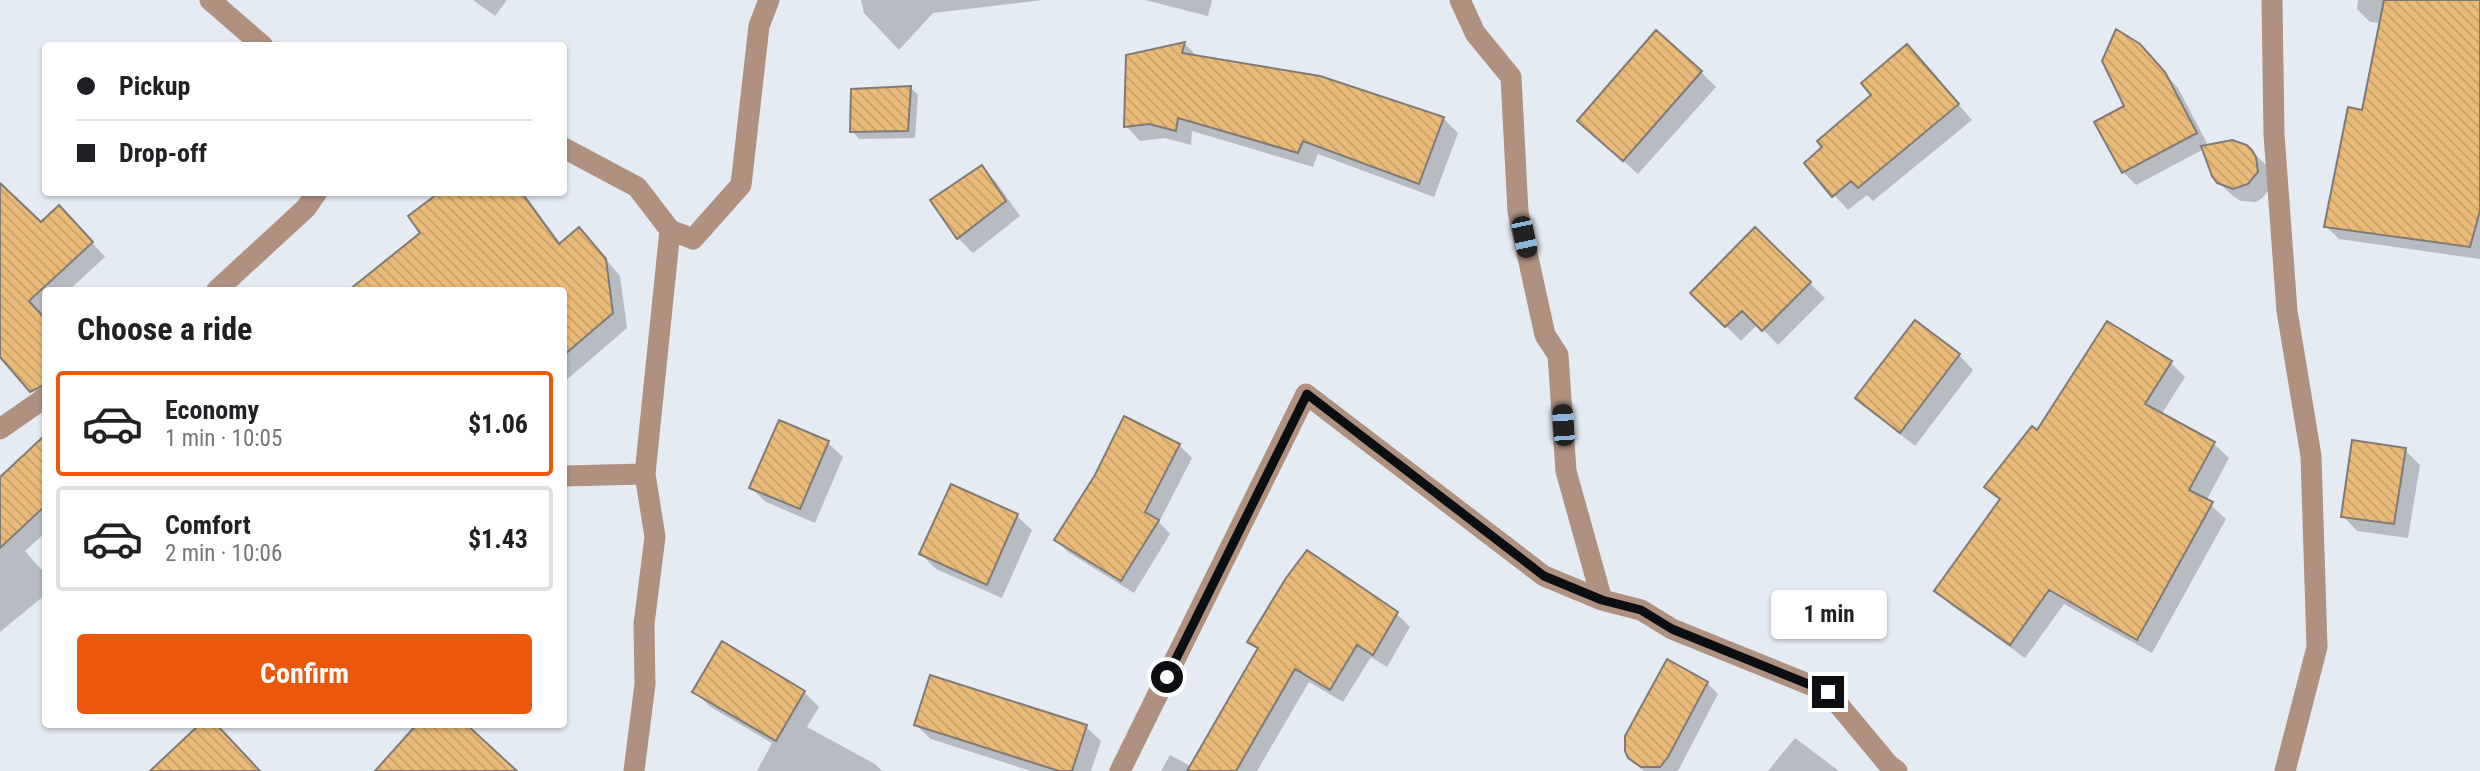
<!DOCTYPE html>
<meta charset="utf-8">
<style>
:root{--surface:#fff;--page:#f6f6f6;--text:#202124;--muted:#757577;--line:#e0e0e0;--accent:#ea580c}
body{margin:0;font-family:"Roboto Condensed",sans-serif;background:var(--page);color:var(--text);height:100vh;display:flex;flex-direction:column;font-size:26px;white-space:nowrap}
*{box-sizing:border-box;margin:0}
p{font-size:23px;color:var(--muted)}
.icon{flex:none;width:38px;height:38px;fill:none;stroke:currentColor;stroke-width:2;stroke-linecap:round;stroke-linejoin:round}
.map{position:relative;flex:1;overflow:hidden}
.drawer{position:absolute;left:42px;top:287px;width:525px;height:441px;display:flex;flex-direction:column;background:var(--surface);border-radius:7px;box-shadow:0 2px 5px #0004}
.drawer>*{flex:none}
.hud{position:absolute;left:42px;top:42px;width:525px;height:154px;border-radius:7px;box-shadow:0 2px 5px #0004;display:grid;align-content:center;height:154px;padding:0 35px;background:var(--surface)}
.end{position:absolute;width:32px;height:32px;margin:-16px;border:9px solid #0c0e11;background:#fff;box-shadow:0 0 0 4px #fff}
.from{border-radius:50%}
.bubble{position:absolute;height:49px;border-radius:7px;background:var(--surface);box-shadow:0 2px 5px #0004;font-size:23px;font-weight:700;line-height:49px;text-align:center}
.car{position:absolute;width:21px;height:42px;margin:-21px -10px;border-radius:9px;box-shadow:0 0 5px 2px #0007;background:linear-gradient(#222 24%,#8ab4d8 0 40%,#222 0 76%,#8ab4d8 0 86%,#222 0)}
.hud b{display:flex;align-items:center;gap:24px;height:66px;font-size:26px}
.hud b+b{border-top:2px solid var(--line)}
.hud i{width:18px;height:18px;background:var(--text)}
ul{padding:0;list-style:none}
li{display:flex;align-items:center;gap:21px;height:105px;margin:0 14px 10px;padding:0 21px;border:4px solid var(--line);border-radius:7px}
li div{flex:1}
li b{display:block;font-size:26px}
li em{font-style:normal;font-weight:700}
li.current{border-color:var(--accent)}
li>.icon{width:63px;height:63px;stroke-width:1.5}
h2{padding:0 35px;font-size:32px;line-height:84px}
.primary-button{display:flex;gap:14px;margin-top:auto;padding:14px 35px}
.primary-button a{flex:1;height:80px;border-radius:7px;background:var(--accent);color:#fff;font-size:28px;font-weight:700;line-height:80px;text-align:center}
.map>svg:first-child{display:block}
</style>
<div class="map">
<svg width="2480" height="771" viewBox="0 0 2480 771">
<defs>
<pattern id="building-back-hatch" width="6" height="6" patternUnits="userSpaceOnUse" patternTransform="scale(1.75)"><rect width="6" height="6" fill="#eaba79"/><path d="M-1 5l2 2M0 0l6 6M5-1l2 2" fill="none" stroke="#c89f68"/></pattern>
</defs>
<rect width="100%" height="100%" fill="#e5ebf3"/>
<path fill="#0003" d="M 473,0 L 507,0 L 495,16 Z
M 861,0 L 1043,0 L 933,13 L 899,50 L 864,13 Z
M 1145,0 L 1212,0 L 1208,16 Z
M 2358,0 L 2480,0 L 2480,259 L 2339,239 L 2326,226 L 2363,112 L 2381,23 L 2370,22 L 2357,9 Z
M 1185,44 L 1198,57 L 1443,118 L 1458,133 L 1434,197 L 1318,154 L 1313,167 L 1192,131 L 1191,145 L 1165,138 L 1140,141 L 1126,126 L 1128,56 Z
M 1907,46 L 1972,120 L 1873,201 L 1867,195 L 1848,210 L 1834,195 L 1874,95 Z
M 2153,60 L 2178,88 L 2209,147 L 2246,146 L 2267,166 L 2272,187 L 2262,198 L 2256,202 L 2241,201 L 2234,197 L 2218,182 L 2204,149 L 2136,185 L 2123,172 L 2126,107 Z
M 1701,72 L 1716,87 L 1638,174 L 1594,135 Z
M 910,87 L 918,95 L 915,138 L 859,139 L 852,131 Z
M 982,168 L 996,182 L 1020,216 L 973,253 L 958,238 L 932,200 Z
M 0,185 L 41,224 L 73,221 L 105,257 L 69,290 L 46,290 L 46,312 L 42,315 L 46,320 L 46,404 L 0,354 Z
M 443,192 L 523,192 L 561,244 L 593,244 L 620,276 L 627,328 L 564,382 L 564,290 L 352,290 L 422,234 Z
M 1755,230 L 1825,298 L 1778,345 L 1758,324 L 1741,341 L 1693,293 Z
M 1959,355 L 1973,370 L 1915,446 L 1872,412 L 1857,398 Z
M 2170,362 L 2185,377 L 2161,415 L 2214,444 L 2229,458 L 2206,501 L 2226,519 L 2152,653 L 2064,604 L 2025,658 L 1951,605 L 1937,591 L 2001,501 L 1987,486 L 2037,432 Z
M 46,437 L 46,532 L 25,551 L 46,575 L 46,594 L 0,632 L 0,479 Z
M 828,443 L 843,457 L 815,523 L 766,502 L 751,488 Z
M 1179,445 L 1192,458 L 1159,522 L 1170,534 L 1134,593 L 1068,552 L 1056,540 Z
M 2405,450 L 2420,465 L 2408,538 L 2357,531 L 2343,516 Z
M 1017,516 L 1032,530 L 1002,598 L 936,569 L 921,554 Z
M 1396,613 L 1410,627 L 1387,667 L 1371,657 L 1343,702 L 1309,682 L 1257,771 L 1161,771 L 1170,755 L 1192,767 L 1259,651 L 1249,641 Z
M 1707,683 L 1718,694 L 1679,769 L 1677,771 L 1644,771 L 1641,769 L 1630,757 Z
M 695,691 L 804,692 L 819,707 L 807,727 L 875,764 L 882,771 L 757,771 L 772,743 L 709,706 Z
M 916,725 L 1086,727 L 1101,741 L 1091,771 L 1031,771 L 931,739 Z
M 1795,738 L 1839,771 L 1768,771 Z"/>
<path fill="url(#building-back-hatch)" stroke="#807b74" stroke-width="2" d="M 2384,0 L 2480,0 L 2480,211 L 2470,247 L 2324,227 L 2348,107 L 2362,110 Z
M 2116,29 L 2140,44 L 2165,72 L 2197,133 L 2122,173 L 2094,122 L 2124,106 L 2102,61 Z
M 1656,30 L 1702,71 L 1623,161 L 1577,121 Z
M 1185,42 L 1182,53 L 1320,76 L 1444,117 L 1419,184 L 1303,141 L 1298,153 L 1178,118 L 1176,131 L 1149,124 L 1124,127 L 1126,55 Z
M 1907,44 L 1959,104 L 1858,188 L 1851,181 L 1832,197 L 1804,163 L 1822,147 L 1817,141 L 1871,95 L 1861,83 Z
M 911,86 L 908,131 L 850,132 L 851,89 Z
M 2232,140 L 2247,145 L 2252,150 L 2256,157 L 2258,172 L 2248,184 L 2233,189 L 2217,183 L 2212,176 L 2201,146 Z
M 982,165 L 1006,201 L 957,239 L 930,200 Z
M 0,183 L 41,222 L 59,205 L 93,242 L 29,301 L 46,320 L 46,384 L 30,392 L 0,357 Z
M 440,192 L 521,192 L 559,244 L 579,227 L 606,259 L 613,313 L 564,355 L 564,290 L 349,290 L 420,233 L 408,216 Z
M 1755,227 L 1811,282 L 1762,331 L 1742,311 L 1725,327 L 1690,293 Z
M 1915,320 L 1960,354 L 1900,433 L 1855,398 Z
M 2107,321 L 2172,361 L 2145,404 L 2215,442 L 2189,490 L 2213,502 L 2137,640 L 2049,590 L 2010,645 L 1934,591 L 2000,499 L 1984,487 L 2032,426 L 2037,430 Z
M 1124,416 L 1180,444 L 1145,512 L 1159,520 L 1121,581 L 1054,540 L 1095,475 Z
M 779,420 L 829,441 L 800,509 L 749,488 Z
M 46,434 L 46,505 L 0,548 L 0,477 Z
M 2352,440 L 2406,448 L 2394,524 L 2341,517 Z
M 951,484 L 1018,514 L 987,585 L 919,554 Z
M 1307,550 L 1398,612 L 1373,655 L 1357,645 L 1330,690 L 1295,669 L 1236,771 L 1187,771 L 1258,648 L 1247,642 L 1286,578 Z
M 722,641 L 805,691 L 776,741 L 692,692 Z
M 1667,659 L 1708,682 L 1668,757 L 1660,767 L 1641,767 L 1628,758 L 1625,751 L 1625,736 Z
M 930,675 L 1087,725 L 1072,771 L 1059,771 L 914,725 Z
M 200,724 L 216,724 L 260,771 L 150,771 Z
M 417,724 L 466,724 L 517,771 L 375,771 Z"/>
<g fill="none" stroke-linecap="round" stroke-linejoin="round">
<path stroke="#b09180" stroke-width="21" d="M 210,0 L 263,46
M 1460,0 L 1475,33 L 1511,77 L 1518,212 L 1545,335 L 1558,355 L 1566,471 L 1602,600
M 2272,0 L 2274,134 L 2287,311 L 2311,456 L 2317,647 L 2285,771
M 564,148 L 637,187 L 670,230 L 645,474 L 655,537 L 644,624 L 645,684 L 634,771
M 670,230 L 693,239 L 741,185 L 759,26 L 769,0
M 217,290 L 306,208 L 317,192
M 0,429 L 46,397
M 564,476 L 645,474
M 1120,771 L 1306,394 L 1544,576 L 1602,600 L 1641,610 L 1672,629 L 1828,692 L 1888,764 L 1897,771"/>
</g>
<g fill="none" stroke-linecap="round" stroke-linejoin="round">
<path stroke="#0c0e11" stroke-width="9" d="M 1167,677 L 1307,394 L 1544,576 L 1602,600 L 1641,610 L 1672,629 L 1828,692"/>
</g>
</svg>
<i class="end from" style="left:1167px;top:677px"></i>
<i class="end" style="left:1828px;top:692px"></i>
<div class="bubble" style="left:1771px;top:590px;width:116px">1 min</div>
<i class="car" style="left:1524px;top:237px;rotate:168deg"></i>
<i class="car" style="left:1563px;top:425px;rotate:356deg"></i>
<div class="hud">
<b><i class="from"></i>Pickup</b>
<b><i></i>Drop-off</b>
</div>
<section class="drawer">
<h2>Choose a ride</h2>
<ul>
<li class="current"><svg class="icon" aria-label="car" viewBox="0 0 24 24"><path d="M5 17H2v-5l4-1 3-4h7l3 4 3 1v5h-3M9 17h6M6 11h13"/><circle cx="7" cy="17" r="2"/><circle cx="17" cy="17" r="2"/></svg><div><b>Economy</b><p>1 min · 10:05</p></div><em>$1.06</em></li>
<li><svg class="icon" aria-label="car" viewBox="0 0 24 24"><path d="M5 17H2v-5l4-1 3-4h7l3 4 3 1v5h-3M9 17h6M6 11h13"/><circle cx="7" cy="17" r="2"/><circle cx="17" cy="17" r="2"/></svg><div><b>Comfort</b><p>2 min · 10:06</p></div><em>$1.43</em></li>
</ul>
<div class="primary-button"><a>Confirm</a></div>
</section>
</div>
